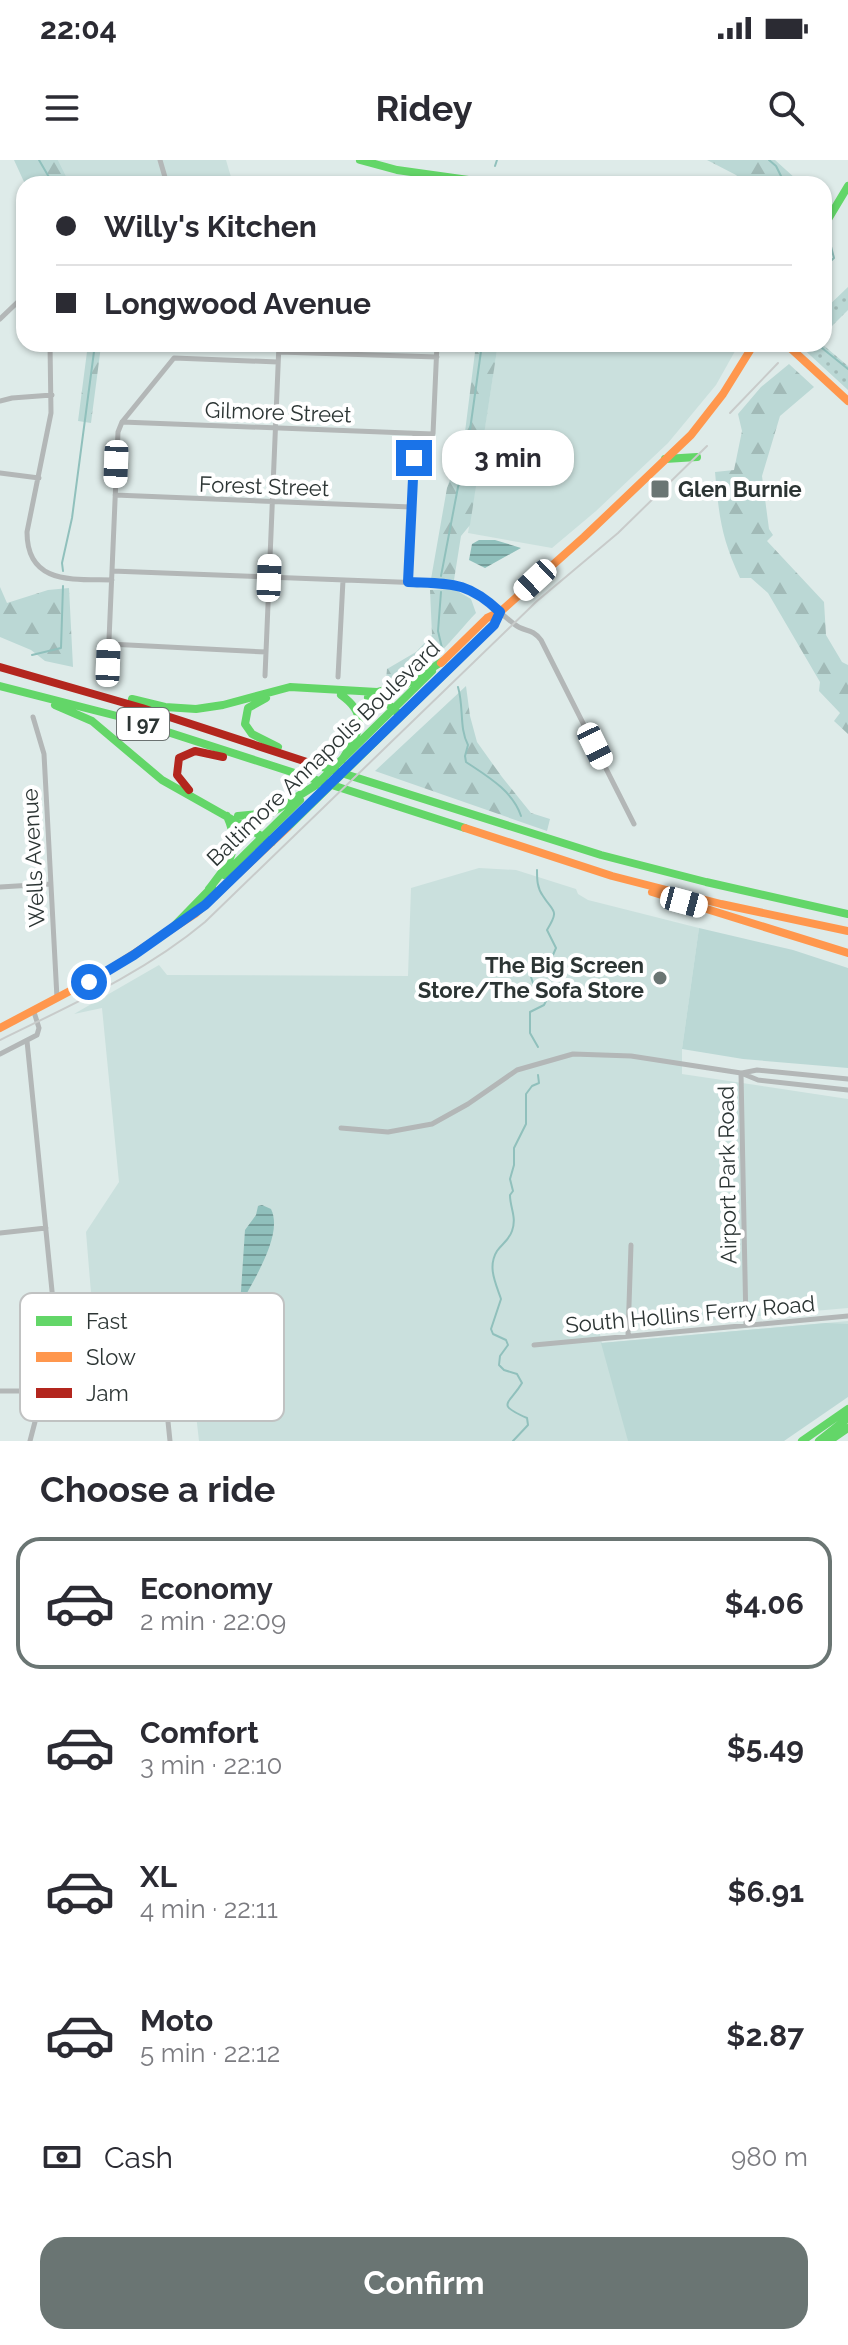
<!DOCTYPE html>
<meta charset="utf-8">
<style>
:root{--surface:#fff;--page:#f2f2f3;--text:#2b2b33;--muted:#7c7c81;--line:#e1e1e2;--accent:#6a7573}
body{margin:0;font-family:Raleway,sans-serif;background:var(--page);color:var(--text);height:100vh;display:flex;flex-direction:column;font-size:30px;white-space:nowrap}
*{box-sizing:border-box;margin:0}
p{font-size:26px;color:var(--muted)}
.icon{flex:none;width:44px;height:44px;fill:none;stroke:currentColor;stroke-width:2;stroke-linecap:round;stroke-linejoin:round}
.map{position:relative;height:1281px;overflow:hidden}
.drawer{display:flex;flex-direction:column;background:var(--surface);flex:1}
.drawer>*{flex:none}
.top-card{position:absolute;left:16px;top:16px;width:816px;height:176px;border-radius:24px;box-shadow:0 2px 6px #0004;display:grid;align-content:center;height:176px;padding:0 40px;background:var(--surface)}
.end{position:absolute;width:36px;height:36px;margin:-18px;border:10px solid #1a73e8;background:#fff;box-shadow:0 0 0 4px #fff}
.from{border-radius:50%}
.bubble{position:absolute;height:56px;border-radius:24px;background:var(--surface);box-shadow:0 2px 6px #0004;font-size:26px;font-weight:700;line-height:56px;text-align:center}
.car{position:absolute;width:24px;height:48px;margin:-24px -12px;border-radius:10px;box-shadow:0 0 6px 2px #0007;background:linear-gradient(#fff 24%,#345 0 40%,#fff 0 76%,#345 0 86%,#fff 0)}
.top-card b{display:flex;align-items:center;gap:28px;height:76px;font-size:30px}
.top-card b+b{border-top:2px solid var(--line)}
.top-card i{width:20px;height:20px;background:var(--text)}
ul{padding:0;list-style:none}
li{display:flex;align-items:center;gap:24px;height:132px;margin:0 16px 12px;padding:0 24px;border:4px solid transparent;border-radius:24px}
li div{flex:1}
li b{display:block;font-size:30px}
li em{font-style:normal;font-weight:700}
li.active{border-color:var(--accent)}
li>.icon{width:72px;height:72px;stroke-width:1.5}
h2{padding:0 40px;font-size:36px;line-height:96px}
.pay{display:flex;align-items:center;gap:20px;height:88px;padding:0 40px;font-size:30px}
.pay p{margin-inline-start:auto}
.button{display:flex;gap:16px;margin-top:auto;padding:16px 40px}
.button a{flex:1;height:92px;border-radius:24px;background:var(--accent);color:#fff;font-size:32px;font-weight:700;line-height:92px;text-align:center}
.status{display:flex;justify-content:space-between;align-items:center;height:56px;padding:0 40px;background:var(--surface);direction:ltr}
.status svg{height:22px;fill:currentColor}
header{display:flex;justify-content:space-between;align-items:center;height:104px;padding:0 40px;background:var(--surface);font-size:36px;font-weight:700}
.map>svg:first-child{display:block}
</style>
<div class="status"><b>22:04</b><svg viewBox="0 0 49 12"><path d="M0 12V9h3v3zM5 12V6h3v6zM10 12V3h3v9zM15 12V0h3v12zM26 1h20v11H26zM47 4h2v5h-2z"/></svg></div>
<header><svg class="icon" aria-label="menu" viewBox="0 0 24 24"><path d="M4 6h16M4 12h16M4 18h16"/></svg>Ridey<svg class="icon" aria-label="search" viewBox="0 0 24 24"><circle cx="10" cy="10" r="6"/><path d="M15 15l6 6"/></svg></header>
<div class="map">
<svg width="848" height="1281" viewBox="0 0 848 1281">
<defs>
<pattern id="forest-firs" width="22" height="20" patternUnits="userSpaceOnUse" patternTransform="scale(2)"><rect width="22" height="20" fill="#bbd8d5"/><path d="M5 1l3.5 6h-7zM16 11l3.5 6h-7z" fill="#a1bab7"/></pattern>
<pattern id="park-dots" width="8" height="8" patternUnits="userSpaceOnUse" patternTransform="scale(2)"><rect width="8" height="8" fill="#bbd8d5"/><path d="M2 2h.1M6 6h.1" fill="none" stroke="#a1bab7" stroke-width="1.8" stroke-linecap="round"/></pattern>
<pattern id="water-rules" width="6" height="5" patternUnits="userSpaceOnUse" patternTransform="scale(2)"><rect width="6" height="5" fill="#90c0bc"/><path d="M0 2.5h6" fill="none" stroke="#769d9a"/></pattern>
</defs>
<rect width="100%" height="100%" fill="#deebe9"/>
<path fill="#cae0dd" d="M 58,0 L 226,0 L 233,24 L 70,24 Z
M 498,184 L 739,184 L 716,225 L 668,283 L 596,351 L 552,388 L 468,373 Z
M 479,708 L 516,710 L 576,729 L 578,734 L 588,740 L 699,768 L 682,889 L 682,914 L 848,939 L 848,1148 L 599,1170 L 602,1183 L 848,1161 L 848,1234 L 781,1281 L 199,1281 L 192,1219 L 174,1221 L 173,1212 L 102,1220 L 92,1145 L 86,1072 L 119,1022 L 102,848 L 74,854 L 159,805 L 167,815 L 408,816 L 411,728 Z"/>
<path fill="#bbd8d5" d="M 699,768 L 793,790 L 848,808 L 848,908 L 743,899 L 682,889 Z
M 826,1163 L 848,1164 L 848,1237 L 784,1281 L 628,1281 L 601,1183 Z"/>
<path fill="url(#forest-firs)" d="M 14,0 L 58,0 L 70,24 L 25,24 Z
M 707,0 L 775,0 L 796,19 L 797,24 L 746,24 L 736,15 Z
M 88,184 L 135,184 L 101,186 L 91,263 L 78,261 Z
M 476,184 L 498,184 L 470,365 L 461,376 L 454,420 L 431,419 L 447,328 L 464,280 Z
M 789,204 L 814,227 L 780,256 L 762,316 L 769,369 L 773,375 L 767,381 L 824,442 L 826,475 L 842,502 L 848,505 L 848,574 L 834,561 L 840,553 L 819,531 L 820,522 L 768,433 L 751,418 L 740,418 C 721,377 719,356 715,312 L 734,310 L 742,271 L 738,254 L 761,227 Z
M 0,427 L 7,443 L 48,430 L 69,428 L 73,507 L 45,501 L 31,490 L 0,477 Z
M 454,429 L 471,439 L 476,453 C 452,478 424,520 386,520 L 387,509 L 416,492 L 432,475 L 430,430 Z
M 466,526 L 470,556 L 477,582 L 502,617 L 531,653 L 550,659 L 547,671 L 375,611 Z"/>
<path fill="url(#park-dots)" d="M 848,127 L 848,150 L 824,174 L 824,150 Z
M 798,184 L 822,184 L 848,206 L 848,230 Z"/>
<path fill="url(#water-rules)" d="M 479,380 L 495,380 L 521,388 L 485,408 L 469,400 L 472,384 Z
M 262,1045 L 271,1049 C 284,1075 252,1122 240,1146 L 245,1070 L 256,1055 L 258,1046 Z"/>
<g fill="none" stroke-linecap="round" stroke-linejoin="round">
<path stroke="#90c0bc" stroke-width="2" d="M 39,0 L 53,24
M 769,0 L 776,6 L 785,24
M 495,6 L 497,0
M 824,107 L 834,98 L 828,75
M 817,184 L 848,209
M 63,411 L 62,403 L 72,358 L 95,184
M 441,416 L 458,327 L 470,285 L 469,277 L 482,184
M 441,432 L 438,471 L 442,488
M 32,495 L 61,488 L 63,426
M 458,527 C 464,547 459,568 468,585 L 465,596 L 466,602 C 487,616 513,631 521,656
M 537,710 C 537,719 537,728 543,736 C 553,752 560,749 547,770 L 556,788 L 549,804 L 530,814 L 533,823 L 547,830 L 549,835 L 544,845 L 530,852 L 530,873 L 538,887
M 513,1281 L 528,1265 L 527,1258 C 495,1244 509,1245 522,1223 L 517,1214 L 504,1210 L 499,1205 L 500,1196 L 508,1185 L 506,1180 L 493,1174 L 491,1169 L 501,1139 C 496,1124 487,1107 497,1091 C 502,1084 509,1080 512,1071 C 517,1057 510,1048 510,1035 L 513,1031 L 510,1019 L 514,1005 L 514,988 L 526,964 L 526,934 L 532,926 L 539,923 L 538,915"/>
<path stroke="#b3b7b7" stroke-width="5" d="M 160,0 L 167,24
M 0,159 L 24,136
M 50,184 L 51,253 L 27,372 C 27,425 73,419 112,420
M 279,192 L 437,197
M 0,241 L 12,238 L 52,235
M 122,262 L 433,274 L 437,184
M 0,313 L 39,318
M 115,335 L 411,347
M 112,411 L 423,423 C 479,426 473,431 514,464 C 525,473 531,467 541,480 L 634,664
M 408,422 L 415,274
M 109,484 L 266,492
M 108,503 L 118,272 L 122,262 L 174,198 L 278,202
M 265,516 L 279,184
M 338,517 L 343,420
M 33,557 L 44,594 L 57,838
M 0,727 L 50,724
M 27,881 L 62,1231
M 0,894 L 37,875 L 39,868 L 34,852
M 741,913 L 746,1165
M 742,913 L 757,910 L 848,919
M 341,968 L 388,972 L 432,964 L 468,944 L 517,910 L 573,894 L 631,896 L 741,913 L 758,920 L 848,930
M 0,1073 L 46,1068
M 628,1175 L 631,1085
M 534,1185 L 848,1156
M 0,1231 L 62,1231 L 164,1223 L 170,1281
M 30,1281 L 43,1231"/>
<path stroke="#63d668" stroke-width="8" d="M 360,0 L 397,10 L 497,24
M 824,66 L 848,26
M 665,299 L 697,297
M 0,526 L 121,557 L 465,668
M 341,535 C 371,556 358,574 342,600
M 368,537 L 386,542 L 401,556
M 266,538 L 248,548 L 245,564 L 252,574 L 278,587
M 132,539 L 165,547 L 196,549 L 223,545 L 290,527 L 377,532 L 407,524 L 443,501
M 55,545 L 92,561 L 162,620 L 272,682
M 313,604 L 601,695 L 706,722 L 848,754
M 318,623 L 432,511
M 238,656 L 271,653 L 316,625
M 288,667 L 494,465 L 499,454
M 224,715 L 300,640
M 209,729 C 229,703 242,689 227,656
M 175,765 L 212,727
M 802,1281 L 848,1249
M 819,1281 L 848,1258
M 829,1281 L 848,1268"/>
<path stroke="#ff974d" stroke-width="8" d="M 786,184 L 848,241
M 441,503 L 487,458 L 500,452 L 584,377 L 691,275 L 723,234 L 754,184
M 465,668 L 612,716 L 721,744 L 848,771
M 652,732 L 848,793
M 0,868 L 104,813 L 195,754 L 288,667"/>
<path stroke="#b3261e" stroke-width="8" d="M 0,507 L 142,548 L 313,604
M 189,630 L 177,615 L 179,598 L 195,591 L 223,597"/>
<path stroke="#c8cbca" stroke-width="2" d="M 730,253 L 778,203
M 0,880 C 71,845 144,813 205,762 L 536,442 L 618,373 L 707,286"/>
</g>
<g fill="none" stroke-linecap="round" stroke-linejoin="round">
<path stroke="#1a73e8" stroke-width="10" d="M 89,822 L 134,795 L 205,745 L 494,465 L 500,452 C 467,421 451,424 408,422 L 414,298"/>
</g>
<g fill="#6a7573" stroke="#fff" stroke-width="3">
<rect x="650" y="319" width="20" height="20" rx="4"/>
<circle cx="660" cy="818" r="8"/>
</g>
<g text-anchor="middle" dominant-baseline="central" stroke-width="8" stroke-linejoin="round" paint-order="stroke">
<rect fill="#fff" stroke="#6b7271" stroke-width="2" x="117" y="548" width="52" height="32" rx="6"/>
<g font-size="20" font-weight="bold" fill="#2c3534">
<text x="143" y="564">I 97</text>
</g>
<g font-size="22" fill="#2c3534" stroke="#fff">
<text transform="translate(278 252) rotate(2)">Gilmore Street</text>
<text transform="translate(264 326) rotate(2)">Forest Street</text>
<text transform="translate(323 593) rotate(-44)">Baltimore Annapolis Boulevard</text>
<text transform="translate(33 698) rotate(-93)">Wells Avenue</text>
<text transform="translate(727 1015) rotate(-91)">Airport Park Road</text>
<text transform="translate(690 1154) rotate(-5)">South Hollins Ferry Road</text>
</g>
<g font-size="22" font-weight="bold" fill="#2c3534" stroke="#fff" text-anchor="start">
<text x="678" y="329">Glen Burnie</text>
<text x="644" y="805" text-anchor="end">The Big Screen<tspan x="644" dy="25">Store/The Sofa Store</tspan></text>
</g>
</g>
<rect x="20" y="1133" width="264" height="128" rx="12" fill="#fff" stroke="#c0c2c2" stroke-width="2"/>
<rect x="36" y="1156" width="36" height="10" fill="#63d668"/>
<rect x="36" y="1192" width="36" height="10" fill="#ff974d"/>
<rect x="36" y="1228" width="36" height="10" fill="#b3261e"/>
<g font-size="22" fill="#2c3534">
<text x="86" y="1169">Fast</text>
<text x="86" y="1205">Slow</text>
<text x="86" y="1241">Jam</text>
</g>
</svg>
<i class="end from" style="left:89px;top:822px"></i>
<i class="end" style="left:414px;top:298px"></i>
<div class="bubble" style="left:442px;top:270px;width:132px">3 min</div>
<i class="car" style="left:116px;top:304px;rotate:182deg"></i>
<i class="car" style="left:269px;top:418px;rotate:2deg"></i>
<i class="car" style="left:535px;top:420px;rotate:227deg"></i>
<i class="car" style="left:108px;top:503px;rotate:2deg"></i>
<i class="car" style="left:595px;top:586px;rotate:154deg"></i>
<i class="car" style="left:684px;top:742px;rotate:105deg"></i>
<div class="top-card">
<b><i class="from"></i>Willy's Kitchen</b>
<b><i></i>Longwood Avenue</b>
</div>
</div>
<section class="drawer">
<h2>Choose a ride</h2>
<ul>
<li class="active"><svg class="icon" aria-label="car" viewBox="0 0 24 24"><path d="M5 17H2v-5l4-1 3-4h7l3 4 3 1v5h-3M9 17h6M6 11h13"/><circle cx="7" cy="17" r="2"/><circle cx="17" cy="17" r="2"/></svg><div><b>Economy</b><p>2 min · 22:09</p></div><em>$4.06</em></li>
<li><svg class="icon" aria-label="car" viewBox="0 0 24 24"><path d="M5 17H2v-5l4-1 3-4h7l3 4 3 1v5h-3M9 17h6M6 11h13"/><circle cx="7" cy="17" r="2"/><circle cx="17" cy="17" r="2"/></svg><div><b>Comfort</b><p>3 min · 22:10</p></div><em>$5.49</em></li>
<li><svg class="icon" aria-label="car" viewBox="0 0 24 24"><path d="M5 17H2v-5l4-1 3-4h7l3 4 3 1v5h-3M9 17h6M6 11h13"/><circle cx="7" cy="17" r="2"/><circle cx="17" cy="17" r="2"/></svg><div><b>XL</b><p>4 min · 22:11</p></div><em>$6.91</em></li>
<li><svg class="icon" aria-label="car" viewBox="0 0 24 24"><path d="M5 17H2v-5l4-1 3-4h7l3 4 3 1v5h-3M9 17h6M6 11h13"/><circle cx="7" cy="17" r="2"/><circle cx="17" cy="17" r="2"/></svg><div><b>Moto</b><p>5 min · 22:12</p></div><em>$2.87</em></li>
</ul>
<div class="pay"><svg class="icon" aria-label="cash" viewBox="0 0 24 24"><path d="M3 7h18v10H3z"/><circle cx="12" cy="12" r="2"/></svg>Cash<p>980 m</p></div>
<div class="button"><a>Confirm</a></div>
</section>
